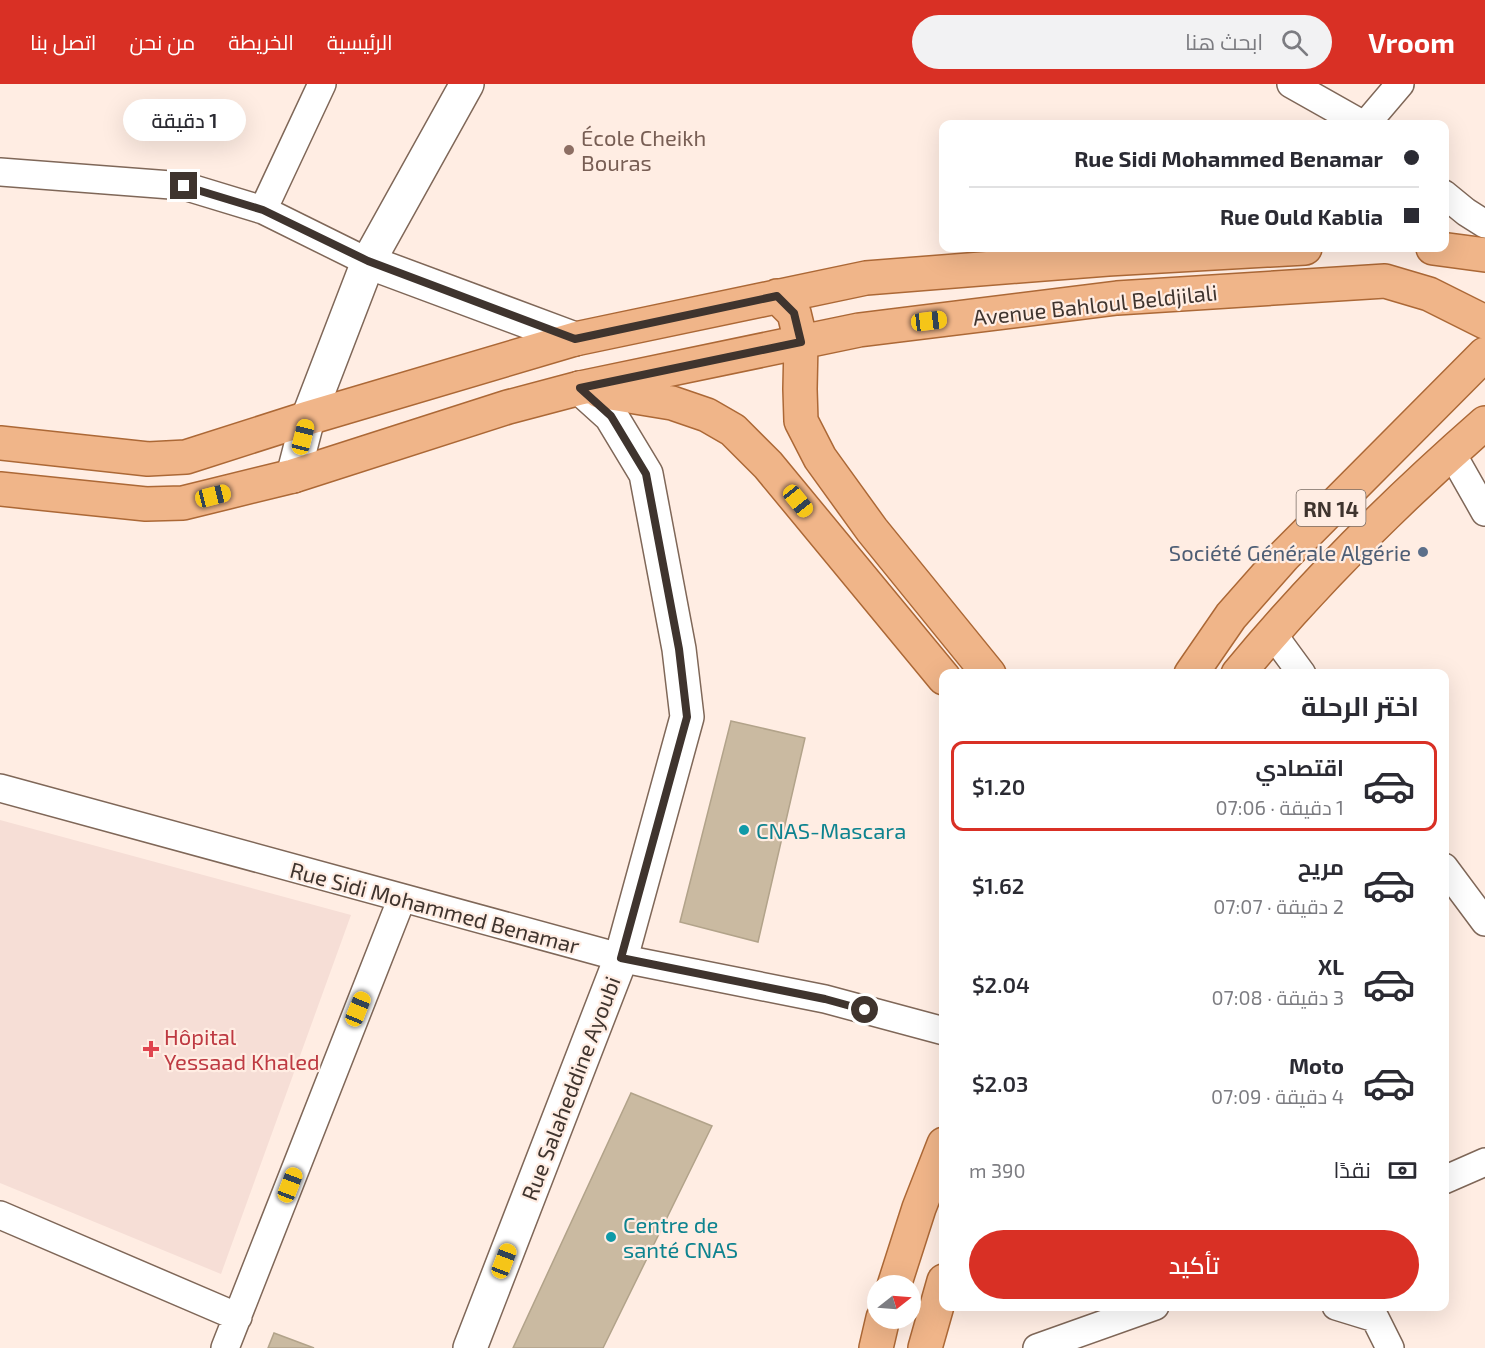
<!DOCTYPE html>
<html lang="ar">
<meta charset="utf-8">
<style>
:root{--surface:#fff;--page:#f2f2f3;--text:#2b2b33;--muted:#7c7c81;--line:#e1e1e2;--accent:#d93025}
body{margin:0;font-family:"Exo 2",Cairo,sans-serif;background:var(--page);color:var(--text);direction:rtl;height:100vh;display:flex;flex-direction:column;font-size:22px;white-space:nowrap}
*{box-sizing:border-box;margin:0}
p{font-size:20px;color:var(--muted)}
.icon{flex:none;width:33px;height:33px;fill:none;stroke:currentColor;stroke-width:2;stroke-linecap:round;stroke-linejoin:round}
.map{position:relative;flex:1;overflow:hidden;direction:ltr}
.sheet{position:absolute;left:939px;top:585px;width:510px;height:642px;display:flex;flex-direction:column;background:var(--surface);border-radius:12px;box-shadow:0 6px 24px #0002;direction:rtl}
.sheet>*{flex:none}
.hud{position:absolute;left:939px;top:36px;width:510px;height:132px;border-radius:12px;box-shadow:0 6px 24px #0002;direction:rtl;display:grid;align-content:center;height:132px;padding:0 30px;background:var(--surface)}
.needle{width:39px;rotate:73deg}
.buttons{position:absolute;left:867px;top:1191px;display:grid;gap:12px}
.buttons a{display:grid;place-items:center;width:54px;height:54px;border-radius:50%;background:var(--surface);box-shadow:0 6px 24px #0002;font-size:30px}
.end{position:absolute;width:27px;height:27px;margin:-14px;border:8px solid #3f342e;background:#fff;box-shadow:0 0 0 3px #fff}
.from{border-radius:50%}
.bubble{position:absolute;height:42px;border-radius:21px;background:var(--surface);box-shadow:0 6px 24px #0002;font-size:20px;font-weight:600;line-height:42px;text-align:center;direction:rtl}
.car{position:absolute;width:18px;height:36px;margin:-18px -9px;border-radius:8px;box-shadow:0 0 4px 2px #0007;background:linear-gradient(#f5c518 24%,#345 0 40%,#f5c518 0 76%,#345 0 86%,#f5c518 0)}
.hud b{display:flex;align-items:center;gap:21px;height:57px;font-size:22px}
.hud b+b{border-top:2px solid var(--line)}
.hud i{width:15px;height:15px;background:var(--text)}
ul{padding:0;list-style:none}
li{display:flex;align-items:center;gap:18px;height:90px;margin:0 12px 9px;padding:0 18px;border:3px solid transparent;border-radius:12px}
li div{flex:1}
li b{display:block;font-size:22px}
li em{font-style:normal;font-weight:600}
li.on{border-color:var(--accent)}
li>.icon{width:54px;height:54px;stroke-width:1.5}
h2{padding:0 30px;font-size:27px;line-height:72px}
.pay{display:flex;align-items:center;gap:15px;height:66px;padding:0 30px;font-size:22px}
.pay p{margin-inline-start:auto}
.action{display:flex;gap:12px;margin-top:auto;padding:12px 30px}
.action a{flex:1;height:69px;border-radius:36px;background:var(--accent);color:#fff;font-size:24px;font-weight:600;line-height:69px;text-align:center}
header{display:flex;align-items:center;gap:36px;box-sizing:border-box;height:84px;padding:0 30px;background:var(--accent);color:#fff}
header strong{font-size:28px}
nav{display:flex;gap:33px;margin-inline-start:auto;font-size:21px}
.search{width:420px;height:54px;background:var(--page);display:flex;align-items:center;gap:15px;box-sizing:border-box;padding:0 21px;border-radius:33px;color:var(--muted);font-size:22px}
.map>svg:first-child{display:block}
</style>
<header>
<strong>Vroom</strong>
<div class="search"><svg class="icon" aria-label="search" viewBox="0 0 24 24"><circle cx="10" cy="10" r="6"/><path d="M15 15l6 6"/></svg>ابحث هنا</div>
<nav><a>الرئيسية</a><a>الخريطة</a><a>من نحن</a><a>اتصل بنا</a></nav>
</header>
<div class="map">
<svg width="1485" height="1264" viewBox="0 0 1485 1264">
<rect width="100%" height="100%" fill="#ffede3"/>
<path fill="#f6ded6" d="M 0,736 L 351,831 L 221,1190 L 0,1099 Z"/>
<path fill="#cabaa1" stroke="#b2a38a" stroke-width="1.5" d="M 731,637 L 805,654 L 758,858 L 680,838 Z
M 631,1009 L 712,1042 L 603,1264 L 513,1264 Z
M 274,1249 L 314,1264 L 268,1264 Z"/>
<g fill="none" stroke-linecap="round" stroke-linejoin="round">
<g stroke="#7f6758" stroke-width="30">
<path id="street" d="M 1291,0 L 1362,40
M 1366,40 L 1400,0
M 0,88 L 184,102 L 263,126 L 368,178
M 1444,110 L 1466,128 L 1485,140
M 263,126 L 322,0
M 1451,368 L 1485,428
M 1272,549 L 1302,590
M 0,704 L 634,877 L 825,915 L 944,947
M 1444,783 L 1485,838
M 1444,1096 L 1485,1078
M 0,1131 L 238,1233
M 1336,1222 L 1375,1234 L 1390,1264
M 225,1264 L 402,814
M 1037,1264 L 1155,1222"/>
</g>
<g stroke="#7f6758" stroke-width="36">
<path id="secondary" d="M 368,178 L 575,255
M 293,392 L 308,334 L 368,178 L 467,0
M 470,1264 L 621,874 L 687,633 L 679,565 L 646,390 L 611,332 L 580,304"/>
</g>
<g stroke="#ac6836" stroke-width="36">
<path id="primary" d="M 1433,164 L 1485,171
M 777,212 L 794,229 L 801,258 L 800,305 L 801,337 L 820,374 L 872,446 L 989,590
M 599,307 L 672,319 L 707,331 L 733,346 L 768,381 L 944,594
M 0,359 L 148,375 L 186,373 L 308,334 L 575,255 L 866,194 L 1108,175 L 1305,164
M 0,405 L 146,420 L 183,419 L 293,392 L 508,323 L 580,304 L 859,246 L 1117,214 L 1385,197 L 1429,210 L 1485,238
M 1191,590 L 1231,532 L 1284,472 L 1485,270
M 1238,590 C 1313,499 1397,416 1485,339
M 894,1202 L 919,1124 L 944,1060
M 876,1264 L 883,1234
M 925,1264 L 944,1197"/>
</g>
<use href="#street" stroke="#fff" stroke-width="27"/>
<use href="#secondary" stroke="#fff" stroke-width="33"/>
<use href="#primary" stroke="#f0b589" stroke-width="33"/>
</g>
<g fill="none" stroke-linecap="round" stroke-linejoin="round">
<path stroke="#3f342e" stroke-width="8" d="M 184,102 L 263,126 L 368,177 L 575,255 L 777,212 L 794,229 L 801,258 L 580,304 L 611,332 L 646,390 L 679,565 L 687,633 L 621,874 L 825,915 L 865,926"/>
</g>
<circle fill="#8d6e63" stroke="#ffede3" stroke-width="2" cx="569" cy="66" r="6"/>
<circle fill="#5c6f8a" stroke="#ffede3" stroke-width="2" cx="1423" cy="468" r="6"/>
<g fill="#0f9aa8" stroke="#ffede3" stroke-width="2">
<circle cx="744" cy="746" r="6"/>
<circle cx="611" cy="1153" r="6"/>
</g>
<path fill="#e0444e" stroke="#ffede3" stroke-width="2" d="M148 956h6v6h6v6h-6v6h-6v-6h-6v-6h6z"/>
<g text-anchor="middle" dominant-baseline="central" stroke-width="4.5" stroke-linejoin="round" paint-order="stroke">
<rect fill="#ffede3" stroke="#796c64" stroke-width="1.5" x="1296.5" y="406" width="69" height="36" rx="4.5"/>
<g font-size="21" font-weight="bold" fill="#3f342e">
<text x="1331" y="424">RN 14</text>
</g>
<g font-size="22" fill="#785e54" stroke="#ffede3" text-anchor="start">
<text x="581" y="53">École Cheikh<tspan x="581" dy="25">Bouras</tspan></text>
</g>
<g font-size="22" fill="#3f342e" stroke="#ffede3">
<text transform="translate(1095 220) rotate(-6)">Avenue Bahloul Beldjilali</text>
<text transform="translate(435 823) rotate(15)">Rue Sidi Mohammed Benamar</text>
<text transform="translate(570 1004) rotate(-69)">Rue Salaheddine Ayoubi</text>
</g>
<g font-size="22" fill="#4e5e75" stroke="#ffede3" text-anchor="end">
<text x="1411" y="468">Société Générale Algérie</text>
</g>
<g font-size="22" fill="#0d838f" stroke="#ffede3" text-anchor="start">
<text x="756" y="746">CNAS-Mascara</text>
<text x="623" y="1140">Centre de<tspan x="623" dy="25">santé CNAS</tspan></text>
</g>
<g font-size="22" fill="#be3a42" stroke="#ffede3" text-anchor="start">
<text x="164" y="952">Hôpital<tspan x="164" dy="25">Yessaad Khaled</tspan></text>
</g>
</g>
</svg>
<div class="buttons">
<a><svg class="needle" viewBox="-14 -14 28 28"><path d="M0-13l5 13h-10z" fill="#e53935"/><path d="M0 13l5-13h-10z" fill="#7c7c81"/></svg></a>
</div>
<i class="end from" style="left:865px;top:926px"></i>
<i class="end" style="left:184px;top:102px"></i>
<div class="bubble" style="left:123px;top:15px;width:123px">1 دقيقة</div>
<i class="car" style="left:929px;top:237px;rotate:83deg"></i>
<i class="car" style="left:303px;top:353px;rotate:14deg"></i>
<i class="car" style="left:213px;top:412px;rotate:76deg"></i>
<i class="car" style="left:798px;top:417px;rotate:141deg"></i>
<i class="car" style="left:358px;top:925px;rotate:22deg"></i>
<i class="car" style="left:290px;top:1101px;rotate:21deg"></i>
<i class="car" style="left:504px;top:1177px;rotate:21deg"></i>
<div class="hud">
<b><i class="from"></i>Rue Sidi Mohammed Benamar</b>
<b><i></i>Rue Ould Kablia</b>
</div>
<section class="sheet">
<h2>اختر الرحلة</h2>
<ul>
<li class="on"><svg class="icon" aria-label="car" viewBox="0 0 24 24"><path d="M5 17H2v-5l4-1 3-4h7l3 4 3 1v5h-3M9 17h6M6 11h13"/><circle cx="7" cy="17" r="2"/><circle cx="17" cy="17" r="2"/></svg><div><b>اقتصادي</b><p>1 دقيقة · 07:06</p></div><em>$1.20</em></li>
<li><svg class="icon" aria-label="car" viewBox="0 0 24 24"><path d="M5 17H2v-5l4-1 3-4h7l3 4 3 1v5h-3M9 17h6M6 11h13"/><circle cx="7" cy="17" r="2"/><circle cx="17" cy="17" r="2"/></svg><div><b>مريح</b><p>2 دقيقة · 07:07</p></div><em>$1.62</em></li>
<li><svg class="icon" aria-label="car" viewBox="0 0 24 24"><path d="M5 17H2v-5l4-1 3-4h7l3 4 3 1v5h-3M9 17h6M6 11h13"/><circle cx="7" cy="17" r="2"/><circle cx="17" cy="17" r="2"/></svg><div><b>XL</b><p>3 دقيقة · 07:08</p></div><em>$2.04</em></li>
<li><svg class="icon" aria-label="car" viewBox="0 0 24 24"><path d="M5 17H2v-5l4-1 3-4h7l3 4 3 1v5h-3M9 17h6M6 11h13"/><circle cx="7" cy="17" r="2"/><circle cx="17" cy="17" r="2"/></svg><div><b>Moto</b><p>4 دقيقة · 07:09</p></div><em>$2.03</em></li>
</ul>
<div class="pay"><svg class="icon" aria-label="cash" viewBox="0 0 24 24"><path d="M3 7h18v10H3z"/><circle cx="12" cy="12" r="2"/></svg>نقدًا<p>390 m</p></div>
<div class="action"><a>تأكيد</a></div>
</section>
</div>
